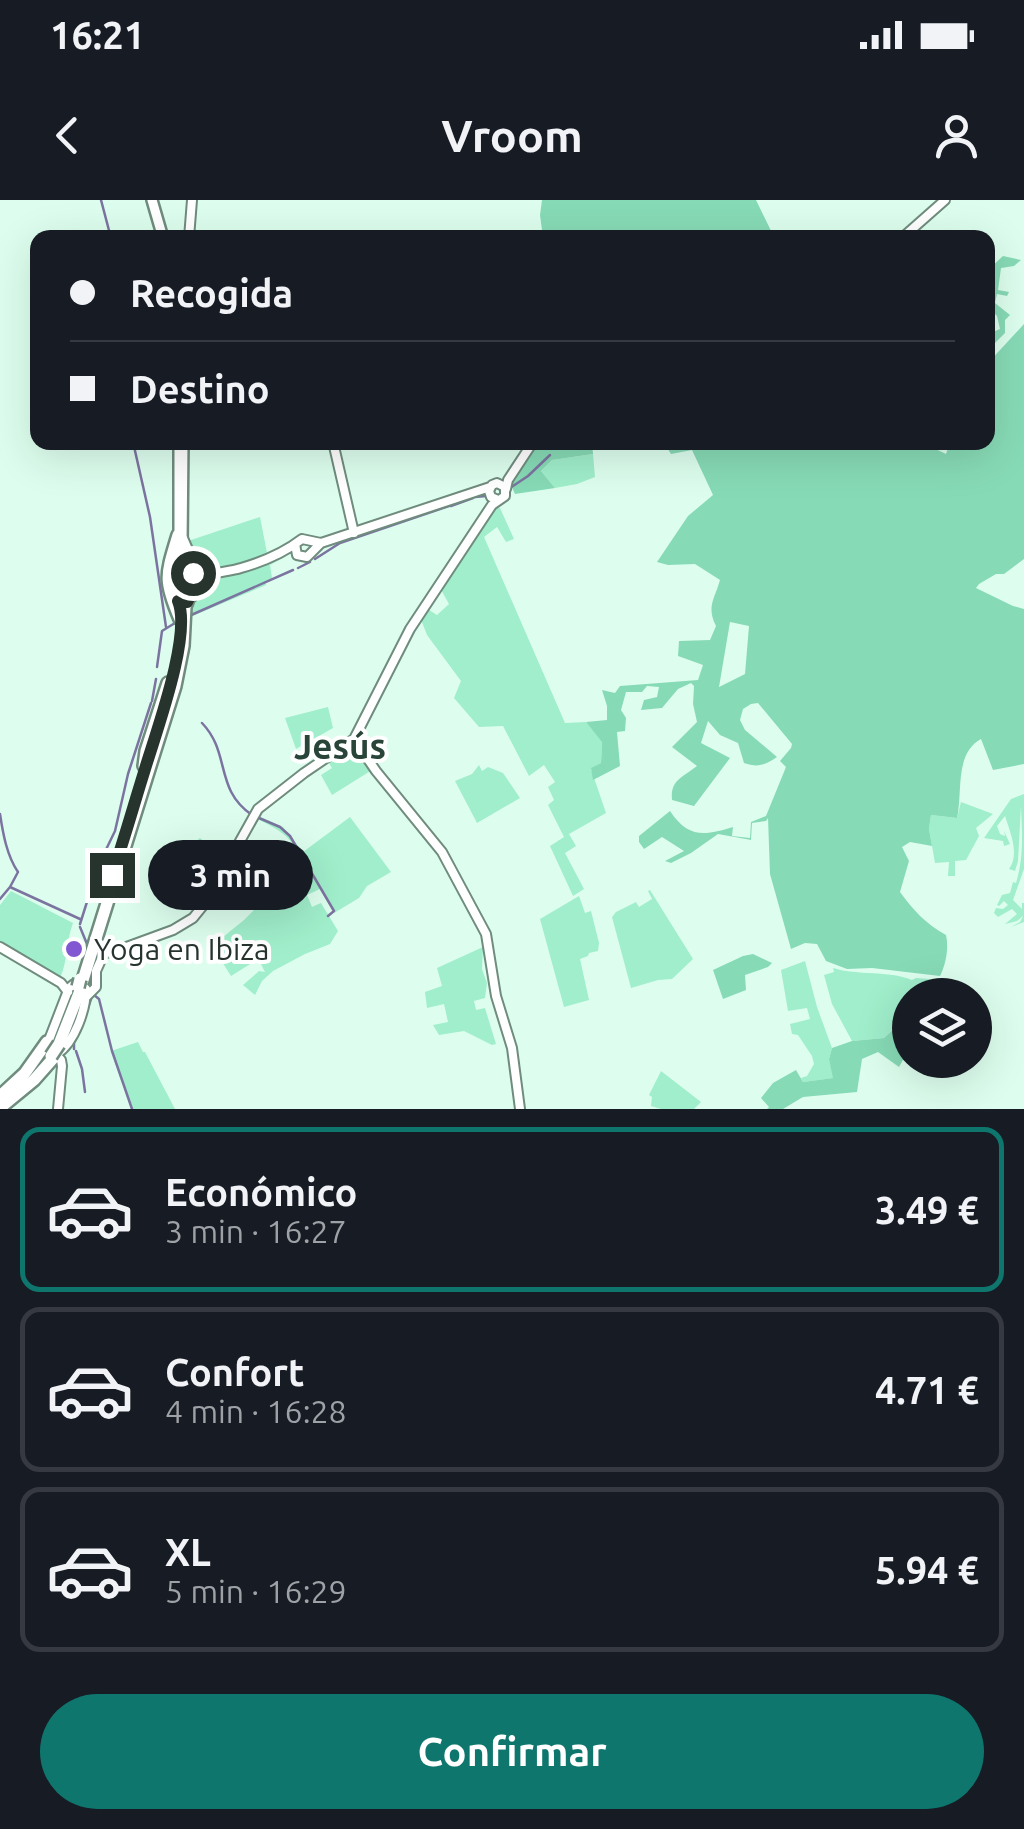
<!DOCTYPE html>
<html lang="es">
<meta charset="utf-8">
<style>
:root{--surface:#171b24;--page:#242831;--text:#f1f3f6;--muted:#9ea1a6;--line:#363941;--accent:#0f766e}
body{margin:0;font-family:Ubuntu,sans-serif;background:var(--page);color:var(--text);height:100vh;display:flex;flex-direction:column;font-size:38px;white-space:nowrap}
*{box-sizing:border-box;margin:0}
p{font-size:32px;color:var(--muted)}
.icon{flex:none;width:55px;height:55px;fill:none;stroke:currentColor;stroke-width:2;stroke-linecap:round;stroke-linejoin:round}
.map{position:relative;height:909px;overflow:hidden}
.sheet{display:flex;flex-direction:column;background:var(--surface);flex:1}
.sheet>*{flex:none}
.banner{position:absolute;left:30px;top:30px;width:965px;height:220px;border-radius:20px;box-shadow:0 10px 40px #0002;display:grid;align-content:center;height:220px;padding:0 40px;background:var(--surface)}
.buttons{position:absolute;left:892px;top:778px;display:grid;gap:20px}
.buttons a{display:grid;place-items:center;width:100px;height:100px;border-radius:50%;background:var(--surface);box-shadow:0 10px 40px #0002;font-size:50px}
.end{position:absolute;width:45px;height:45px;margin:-22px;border:12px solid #27342e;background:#fff;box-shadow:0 0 0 5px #fff}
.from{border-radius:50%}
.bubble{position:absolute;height:70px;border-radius:35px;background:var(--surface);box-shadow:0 10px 40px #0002;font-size:32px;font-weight:700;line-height:70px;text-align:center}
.banner b{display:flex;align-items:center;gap:35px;height:95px;font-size:38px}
.banner b+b{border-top:2px solid var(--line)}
.banner i{width:25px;height:25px;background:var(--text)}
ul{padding:18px 0 0;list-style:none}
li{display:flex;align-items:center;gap:30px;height:165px;margin:0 20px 15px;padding:0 20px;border:5px solid var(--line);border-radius:20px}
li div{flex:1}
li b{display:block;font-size:38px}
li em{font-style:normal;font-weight:700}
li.selected{border-color:var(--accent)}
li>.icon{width:90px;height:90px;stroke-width:1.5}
.action{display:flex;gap:20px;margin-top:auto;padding:20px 40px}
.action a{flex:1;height:115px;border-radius:60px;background:var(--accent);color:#fff;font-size:40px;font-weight:700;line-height:115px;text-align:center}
.status{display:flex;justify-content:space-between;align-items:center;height:70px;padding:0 50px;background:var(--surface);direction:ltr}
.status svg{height:28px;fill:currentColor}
header{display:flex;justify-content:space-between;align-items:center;height:130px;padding:0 40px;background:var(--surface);font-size:45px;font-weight:700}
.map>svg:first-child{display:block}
</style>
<div class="status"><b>16:21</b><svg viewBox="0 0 49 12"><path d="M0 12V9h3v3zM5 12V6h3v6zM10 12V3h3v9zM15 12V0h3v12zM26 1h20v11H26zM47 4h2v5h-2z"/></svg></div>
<header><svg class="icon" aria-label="back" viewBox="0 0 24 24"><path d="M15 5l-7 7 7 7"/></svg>Vroom<svg class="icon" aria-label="person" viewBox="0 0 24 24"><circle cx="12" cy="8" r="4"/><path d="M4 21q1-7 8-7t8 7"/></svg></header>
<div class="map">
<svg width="1024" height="909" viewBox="0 0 1024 909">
<rect width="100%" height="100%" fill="#ddfeee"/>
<path fill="#a0eecb" d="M 593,254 L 595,277 L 577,284 L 555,288 L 541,271 L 552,260 Z
M 496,307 L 500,308 L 514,339 L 506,342 L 497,327 L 484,337 L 565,523 L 586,522 L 602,541 L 601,563 L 591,569 L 606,613 L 569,634 L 576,646 L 565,653 L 584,689 L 573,696 L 550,646 L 564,637 L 548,605 L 554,600 L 548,587 L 555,582 L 544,565 L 529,576 L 503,526 L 479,527 L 454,498 L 461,481 L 427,435 L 420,417 L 426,408 L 437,415 L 449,404 L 440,388 Z
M 260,317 L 267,353 C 249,366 225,371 203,371 L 188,341 Z
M 286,353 L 283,358 L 270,365 L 272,378 L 266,382 L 266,385 L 190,417 L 203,382 L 267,361 L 269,365 L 271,363 L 270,359 Z
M 328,507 L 333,528 L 296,549 L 285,518 Z
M 354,541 L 372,570 L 332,595 L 321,575 L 332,568 L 327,560 L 331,557 L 336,561 L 342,557 L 345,560 L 341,551 Z
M 479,565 L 482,571 L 488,567 L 503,573 L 520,598 L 477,623 L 455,581 L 472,574 Z
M 1024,594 L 1024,669 L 1013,700 L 1022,709 L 1022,703 L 1024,703 L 1024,722 L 1011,727 L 1020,722 L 1023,716 L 1017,721 L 1005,724 L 1017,714 L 1012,709 L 998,717 L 994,713 L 996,708 L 1003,709 L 1008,705 L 1004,701 L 999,706 L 997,705 L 1002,695 L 1010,693 L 1013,682 L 1016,683 C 1024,657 1022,633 1021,606 L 1018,661 L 1015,671 L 1009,669 C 1020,654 1010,632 1005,616 L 997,626 L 1000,634 L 1005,636 L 1004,631 L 1010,644 L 1004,646 L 1003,641 L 984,638 L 1011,599 Z
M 961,602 L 993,614 L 976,628 L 979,636 L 966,660 L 955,661 L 955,676 L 948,676 L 949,662 L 935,663 L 929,629 L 931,615 L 957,618 Z
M 258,616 L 283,627 L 303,652 L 350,617 L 391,672 L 367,686 L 359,698 L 334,713 L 320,689 L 307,695 L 312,707 L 321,703 L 338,731 L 330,744 L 305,754 L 273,771 L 262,781 L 255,795 L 243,785 L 259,771 L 265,772 L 260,762 L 255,761 L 231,776 L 212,746 L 244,720 L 267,697 L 308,672 C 295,641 287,633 257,619 Z
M 200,638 L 227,661 L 212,687 L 194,674 L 179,655 Z
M 650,690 L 693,759 L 672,779 L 658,780 L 631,788 L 612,717 L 616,712 L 636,702 L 639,707 L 652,699 L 648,691 Z
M 11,691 L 73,723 C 66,741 68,761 60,778 L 0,744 L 0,705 Z
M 579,696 L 585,713 L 591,711 L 599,743 L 598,751 L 589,753 L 588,756 L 580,759 L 589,800 L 564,807 L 540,719 Z
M 483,747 L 482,769 L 487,783 L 485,798 L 474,801 L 476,810 L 485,808 L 496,844 L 492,845 L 464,831 L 439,835 L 433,825 L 448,822 L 444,804 L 427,808 L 425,792 L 442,786 L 437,768 Z
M 805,761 L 817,807 L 832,848 L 829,859 L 834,878 L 803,882 L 801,878 L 807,876 L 814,864 L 812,856 L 798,835 L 792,834 L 790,824 L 810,819 L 807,808 L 788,811 L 781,770 Z
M 833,768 C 859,776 887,770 912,780 L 916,778 L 930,779 L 931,782 L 938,783 L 927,795 L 910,795 L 910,812 L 884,838 L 852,841 L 832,804 L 824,775 L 834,772 Z
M 138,842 L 143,852 L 145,852 L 175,909 L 131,909 L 111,851 Z
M 661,871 L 701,902 L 694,909 L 661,909 L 651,906 L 652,897 L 649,895 Z"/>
<path fill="#87dab6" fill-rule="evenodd" d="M 542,0 L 756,0 L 774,37 L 543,37 L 540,15 Z
M 1003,56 L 1021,60 L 1014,66 L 1001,68 L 998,90 L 1009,92 L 1007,96 L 997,94 L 995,103 L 1010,115 L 1005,120 L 1005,133 L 988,150 L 988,134 L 1000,129 L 997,116 L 988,107 L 988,70 Z
M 1024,124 L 1024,359 L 1004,374 L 996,374 L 979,384 L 976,388 L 1013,406 L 1024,409 L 1024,564 L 993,570 L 981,539 C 954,554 963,592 957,618 L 931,615 L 929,629 L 932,646 L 910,642 L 902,647 L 909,661 L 900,692 C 913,710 926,724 946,735 C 949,748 946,764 940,776 L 872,768 L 847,769 L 826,761 L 817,744 L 805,743 L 791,749 L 770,674 L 768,618 L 766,621 L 752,623 L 751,640 L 718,634 L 691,653 L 671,663 L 665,661 L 684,651 L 662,637 L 644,649 L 639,642 L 639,636 L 670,611 C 688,638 704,636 733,627 L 732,636 L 750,638 L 751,622 L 766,616 L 786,567 L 780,561 L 791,548 L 792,544 L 758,503 L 751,504 L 743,509 L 740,520 L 745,530 L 777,557 C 765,565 758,568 744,563 L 738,543 L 720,535 L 708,521 L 701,543 L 730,558 L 694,606 L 672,600 C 670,580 683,577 697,566 L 672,547 L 697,522 L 693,504 L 694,486 L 691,483 L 678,489 L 662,508 L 641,510 L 644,500 L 657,497 L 659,487 L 647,486 L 642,492 L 626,492 L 621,510 L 626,518 L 625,531 L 617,532 L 620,566 L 593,580 L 591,568 L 601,563 L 602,542 L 586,522 L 607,520 L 607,506 L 602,490 L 615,493 L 620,486 L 698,480 L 703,465 L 678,456 L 679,441 L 710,440 L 716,426 C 706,407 715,398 720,380 L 695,364 L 668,365 L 657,362 L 688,316 L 713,295 L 692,250 L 671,254 L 664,243 L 921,242 L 946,254 L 948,248 L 946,243 L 988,242 L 988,163 ZM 730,422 L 749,426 L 745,474 L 719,487 Z
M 535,243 L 592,243 L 593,254 L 552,260 L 541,271 L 555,288 L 515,294 L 510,283 Z
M 753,754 L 772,763 L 768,767 L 745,775 L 746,790 L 723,799 L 713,770 L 743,756 Z
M 910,813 L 910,847 L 899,867 L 878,852 L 862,859 L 857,892 L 803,897 L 783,909 L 767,909 L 769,907 L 761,898 L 773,883 L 796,870 L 803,882 L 833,878 L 829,859 L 832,848 L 852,841 L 884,838 Z"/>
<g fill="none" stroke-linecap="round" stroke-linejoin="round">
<path stroke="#7c74a0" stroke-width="2.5" d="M 101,0 L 111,38
M 133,242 L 150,317 L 166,427
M 510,288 L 528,276 L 550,255
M 475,297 L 486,296
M 451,306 L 473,298
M 315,359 L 340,343 L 449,306
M 298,368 L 310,362
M 189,416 L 293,370
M 157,467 L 162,431 L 175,423
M 152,501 L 156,479
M 202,523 C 231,553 214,589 252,615
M 0,614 C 3,634 7,656 18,672 L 10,687
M 259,618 L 280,627 L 290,636 L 334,711 L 328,716
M 0,699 L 10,687 L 80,719
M 80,724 L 99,664 L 115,631 L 128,574 L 151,503
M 80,727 L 87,744
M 92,787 L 94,760 L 104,742
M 94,795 L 99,799 L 112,851 L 132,909
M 85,817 L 92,796
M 74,849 L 74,839
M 76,851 L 82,869 L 85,892"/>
<g stroke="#6f8c7e" stroke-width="12">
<path id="secondary" d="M 189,38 L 192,0
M 902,38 L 945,0
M 333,242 L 354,333
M 506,289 L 508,280 L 533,242
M 183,338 L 197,370 L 206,376
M 295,344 L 297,355 L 307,357 L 321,343 L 490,287
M 193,383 C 205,372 225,373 241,368 C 262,362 285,352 302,339 L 321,343
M 354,539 L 376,571 L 442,652 L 486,734 L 496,796 L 512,848 L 520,909
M 107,744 L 114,747 L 111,753 L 105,751 Z
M 0,747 L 61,783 L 68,792
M 113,752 L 173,730 L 193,718 L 206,702 L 258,609 L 304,573 L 354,539 L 410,429 L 492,305 L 505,296 L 505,287 L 497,283 L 492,285 L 489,291 L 491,297 L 498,300
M 86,797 L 96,787 L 96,771 L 105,751
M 47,845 L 69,788 L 74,784 L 82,785 L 86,789 C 86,809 75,842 57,854
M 56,854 L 61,860 L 62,866 L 58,909"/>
</g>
<g stroke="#6f8c7e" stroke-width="14">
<path id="primary" d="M 152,0 L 163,38
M 179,242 L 179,341
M 183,242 L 182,346 C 183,351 187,355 189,359 C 196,370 194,385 191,397 L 184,402"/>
</g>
<g stroke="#6f8c7e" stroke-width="16">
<path id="highway" d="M 178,335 C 166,375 163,379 180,419
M 144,566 L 146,551 L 168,483
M 83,780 L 175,486 L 183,446 L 185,407 L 187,402
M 59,844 L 81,788
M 0,896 L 25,873 L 47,842
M 0,908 L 34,880 L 57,854"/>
</g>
<use href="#secondary" stroke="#fff" stroke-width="8"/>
<use href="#primary" stroke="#fff" stroke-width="9"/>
<use href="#highway" stroke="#fff" stroke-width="11"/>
<g stroke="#6f8c7e" stroke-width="16" stroke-linecap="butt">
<path id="highway-bridge" d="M 78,787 L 80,779
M 51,856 L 59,844"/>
</g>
<use href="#highway-bridge" stroke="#fff" stroke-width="11"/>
</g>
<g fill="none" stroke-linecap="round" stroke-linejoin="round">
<path stroke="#27342e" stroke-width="12" d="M 112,675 C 124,640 134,604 145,569 C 156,532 192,435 178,401 L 187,402 L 193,390 L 193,373"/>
</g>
<circle fill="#8258d2" stroke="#fff" stroke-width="4" cx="74" cy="749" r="10"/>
<g text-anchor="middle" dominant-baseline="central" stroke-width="8" stroke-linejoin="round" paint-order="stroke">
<g font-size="30" fill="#27342e" stroke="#fff" text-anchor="start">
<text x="94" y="749">Yoga en Ibiza</text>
</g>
<g font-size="35" font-weight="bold" fill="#294438" stroke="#fff">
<text x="340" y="546">Jesús</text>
</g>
</g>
</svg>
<div class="buttons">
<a><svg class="icon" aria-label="layers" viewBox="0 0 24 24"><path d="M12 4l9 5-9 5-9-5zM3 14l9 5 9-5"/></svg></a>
</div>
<i class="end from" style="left:193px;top:373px"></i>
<i class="end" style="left:112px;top:675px"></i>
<div class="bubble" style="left:148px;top:640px;width:165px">3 min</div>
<div class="banner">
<b><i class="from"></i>Recogida</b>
<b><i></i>Destino</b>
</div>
</div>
<section class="sheet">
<ul>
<li class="selected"><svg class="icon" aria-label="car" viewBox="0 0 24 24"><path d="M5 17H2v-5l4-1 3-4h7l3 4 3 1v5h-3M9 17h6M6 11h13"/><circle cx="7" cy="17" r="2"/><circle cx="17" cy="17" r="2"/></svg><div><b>Económico</b><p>3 min · 16:27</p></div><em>3.49 €</em></li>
<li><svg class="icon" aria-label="car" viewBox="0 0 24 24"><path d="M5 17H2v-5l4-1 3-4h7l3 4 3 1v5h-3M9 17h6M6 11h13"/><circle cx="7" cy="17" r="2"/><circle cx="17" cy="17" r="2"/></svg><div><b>Confort</b><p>4 min · 16:28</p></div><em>4.71 €</em></li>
<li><svg class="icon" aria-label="car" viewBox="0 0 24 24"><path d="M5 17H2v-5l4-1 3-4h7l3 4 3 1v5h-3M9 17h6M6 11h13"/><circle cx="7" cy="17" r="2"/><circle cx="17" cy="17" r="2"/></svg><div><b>XL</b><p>5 min · 16:29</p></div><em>5.94 €</em></li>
</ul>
<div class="action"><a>Confirmar</a></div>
</section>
